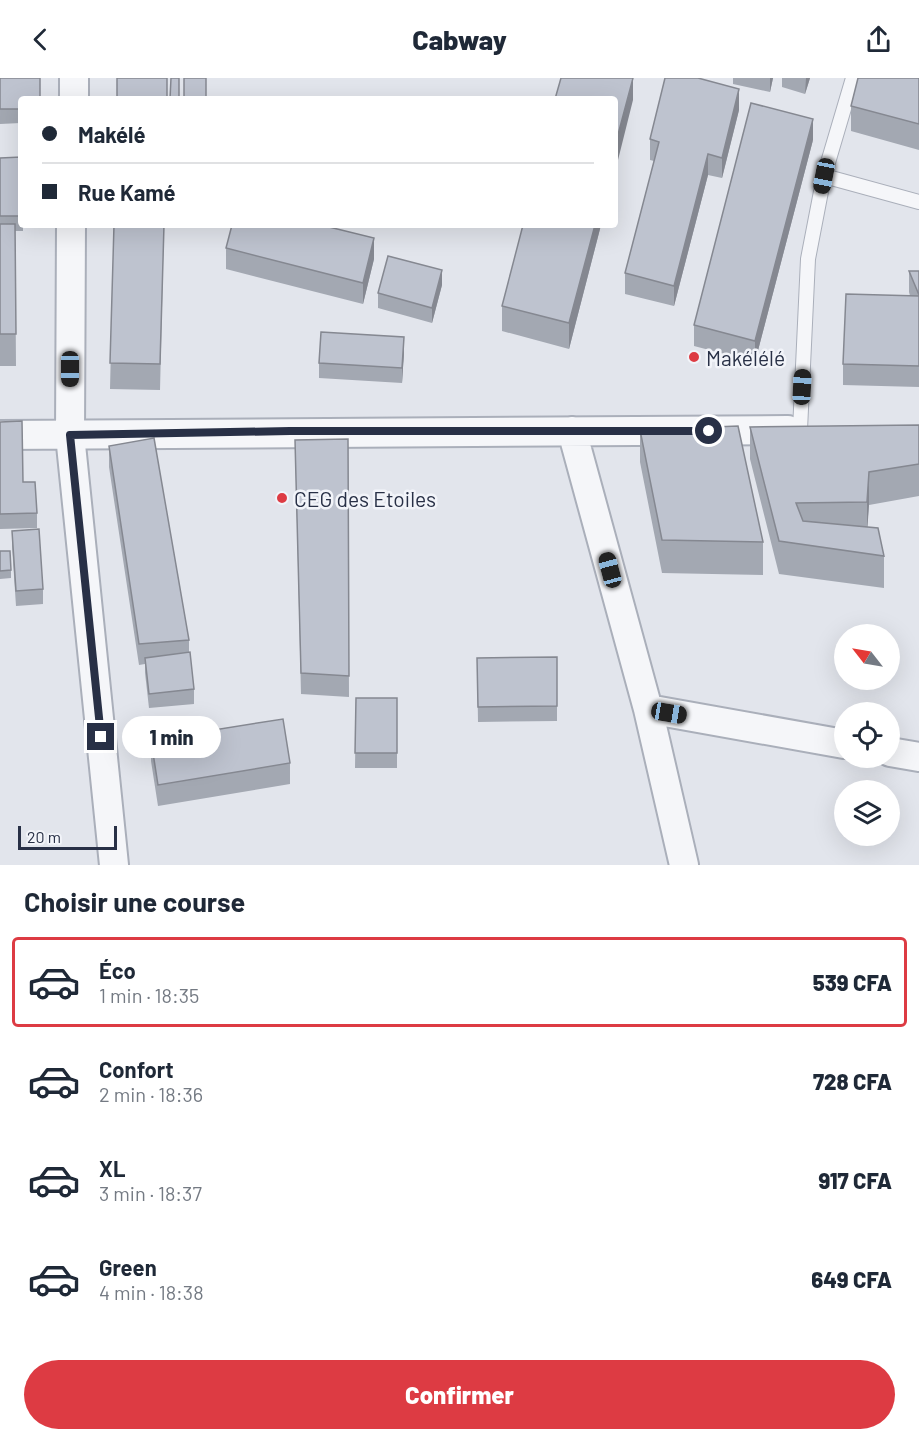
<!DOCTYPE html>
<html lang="fr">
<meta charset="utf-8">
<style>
:root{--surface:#fff;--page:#f6f6f7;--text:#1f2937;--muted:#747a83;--line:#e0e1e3;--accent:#dd3b43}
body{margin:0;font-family:Barlow,sans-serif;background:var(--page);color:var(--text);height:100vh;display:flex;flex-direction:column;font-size:22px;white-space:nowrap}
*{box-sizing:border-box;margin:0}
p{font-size:20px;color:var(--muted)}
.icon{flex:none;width:33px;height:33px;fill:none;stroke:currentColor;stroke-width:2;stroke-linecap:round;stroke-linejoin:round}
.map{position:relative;height:787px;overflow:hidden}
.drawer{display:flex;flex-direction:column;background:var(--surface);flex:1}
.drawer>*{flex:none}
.hud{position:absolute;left:18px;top:18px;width:600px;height:132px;border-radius:6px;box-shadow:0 6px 24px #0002;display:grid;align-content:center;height:132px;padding:0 24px;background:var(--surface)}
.needle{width:39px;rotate:301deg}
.buttons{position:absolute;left:834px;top:546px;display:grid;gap:12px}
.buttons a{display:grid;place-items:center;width:66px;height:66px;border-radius:50%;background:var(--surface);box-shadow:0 6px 24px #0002;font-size:30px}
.scale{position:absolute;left:18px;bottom:15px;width:99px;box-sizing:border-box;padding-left:6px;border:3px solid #283046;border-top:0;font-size:16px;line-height:21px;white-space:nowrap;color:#283046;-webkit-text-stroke:4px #f2f4f9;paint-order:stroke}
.end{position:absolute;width:27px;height:27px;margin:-14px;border:8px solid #283046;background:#fff;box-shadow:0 0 0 3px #fff}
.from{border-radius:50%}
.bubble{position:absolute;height:42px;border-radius:21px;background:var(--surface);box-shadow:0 6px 24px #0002;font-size:20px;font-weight:800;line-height:42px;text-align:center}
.car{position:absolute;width:18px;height:36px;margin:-18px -9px;border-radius:8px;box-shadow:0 0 4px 2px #0007;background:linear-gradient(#222 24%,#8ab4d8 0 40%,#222 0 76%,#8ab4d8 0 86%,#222 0)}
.hud b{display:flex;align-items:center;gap:21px;height:57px;font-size:22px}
.hud b+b{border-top:2px solid var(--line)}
.hud i{width:15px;height:15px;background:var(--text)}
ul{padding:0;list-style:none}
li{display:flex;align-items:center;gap:18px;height:90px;margin:0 12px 9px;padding:0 12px;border:3px solid transparent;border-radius:6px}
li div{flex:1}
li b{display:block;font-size:22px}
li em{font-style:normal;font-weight:800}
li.current{border-color:var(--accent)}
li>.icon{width:54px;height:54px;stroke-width:1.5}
h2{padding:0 24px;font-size:27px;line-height:72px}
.primary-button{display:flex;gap:12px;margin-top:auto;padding:12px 24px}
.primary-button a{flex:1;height:69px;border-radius:36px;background:var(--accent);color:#fff;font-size:24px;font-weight:800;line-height:69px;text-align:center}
header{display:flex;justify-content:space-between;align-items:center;height:78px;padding:0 24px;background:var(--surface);font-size:27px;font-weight:800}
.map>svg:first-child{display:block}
</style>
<header><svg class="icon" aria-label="back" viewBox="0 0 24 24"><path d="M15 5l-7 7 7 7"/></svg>Cabway<svg class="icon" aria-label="share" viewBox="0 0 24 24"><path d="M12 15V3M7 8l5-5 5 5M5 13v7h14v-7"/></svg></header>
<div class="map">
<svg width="919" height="787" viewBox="0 0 919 787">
<rect width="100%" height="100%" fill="#e2e5ec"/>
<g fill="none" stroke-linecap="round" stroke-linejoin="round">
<g stroke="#aaafba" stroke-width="16">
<path id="service" d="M 824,98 L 853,0
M 800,352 L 808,181 L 824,98 L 919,124"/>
</g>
<g stroke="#aaafba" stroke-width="32">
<path id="minor" d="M 74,21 L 74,0
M 71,147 L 70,357 L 114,787
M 572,353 L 648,631 L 684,787
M 0,357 L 788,352
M 648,631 L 844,666
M 890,674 L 919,679"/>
</g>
<use href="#service" stroke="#f5f6f9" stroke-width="14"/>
<use href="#minor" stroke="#f5f6f9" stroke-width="28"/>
</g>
<path fill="#a3a8b2" d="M 0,0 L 21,21 L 21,45 L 0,46 Z
M 733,0 L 773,0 L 770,14 L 733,6 Z
M 782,0 L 810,0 L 805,16 L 782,9 Z
M 919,0 L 919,72 L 851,53 L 851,28 Z
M 739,32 L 722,100 L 708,97 L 674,228 L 625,216 L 625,195 L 654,83 L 650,82 L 650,61 Z
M 813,62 L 755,284 L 694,268 L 694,247 Z
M 21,79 L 21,147 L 23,147 L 23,153 L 15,153 L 16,288 L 0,288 L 0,80 Z
M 114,147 L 164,147 L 160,312 L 110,311 Z
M 601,147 L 569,271 L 502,253 L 502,228 Z
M 226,170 L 374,181 L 363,226 L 226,191 Z
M 909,193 L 919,193 L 919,309 L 843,307 L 843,286 L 910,218 L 909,214 Z
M 442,207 L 432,245 L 378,230 L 378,215 Z
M 404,274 L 402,305 L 319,300 L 319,285 Z
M 0,344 L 23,404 L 37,435 L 37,450 L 0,451 Z
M 919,347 L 919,418 L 869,427 L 867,449 L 884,478 L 884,510 L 779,496 L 750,381 L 750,349 Z
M 640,352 L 763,464 L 763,497 L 662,495 L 640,384 Z
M 348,361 L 349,619 L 301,616 L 295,362 Z
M 109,368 L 189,562 L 189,575 L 194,611 L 194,626 L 149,630 L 145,595 L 145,586 L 139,587 L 109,389 Z
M 12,453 L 43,511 L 43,526 L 16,528 L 12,468 Z
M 0,473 L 11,492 L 11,500 L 0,501 Z
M 557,579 L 557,643 L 478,644 L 477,580 Z
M 356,620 L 397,620 L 397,690 L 355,690 Z
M 151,662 L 290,685 L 290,706 L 158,728 L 151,683 Z"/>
<path fill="#858891" d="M 633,0 L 633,22 L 615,94 L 615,68 Z
M 770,0 L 773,0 L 770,14 Z
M 806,0 L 810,0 L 805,16 Z
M 739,11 L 739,32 L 722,100 L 722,80 Z
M 813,41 L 813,62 L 755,284 L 755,263 Z
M 708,76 L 708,97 L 674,228 L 674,208 Z
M 595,147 L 601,147 L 569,271 L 569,245 Z
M 374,160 L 374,181 L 363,226 L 363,205 Z
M 442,192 L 442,207 L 432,245 L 432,230 Z
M 404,259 L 404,274 L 402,305 L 402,290 Z
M 869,394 L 869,427 L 867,456 L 867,424 Z"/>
<path fill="#bec3cf" stroke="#858891" stroke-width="1.5" d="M 0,0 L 40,0 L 40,21 L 21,21 L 21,31 L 0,31 Z
M 117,0 L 167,0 L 167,21 L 117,21 Z
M 171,0 L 179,0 L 179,21 L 170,21 Z
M 184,0 L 206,0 L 206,21 L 184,21 Z
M 561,0 L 633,0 L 615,68 L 615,21 L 555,21 Z
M 665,0 L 698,0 L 739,11 L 722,80 L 708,76 L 674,208 L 625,195 L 659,64 L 650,61 Z
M 858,0 L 919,0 L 919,46 L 851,28 Z
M 751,25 L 813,41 L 755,263 L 694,247 Z
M 21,79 L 21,138 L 0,138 L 0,80 Z
M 0,146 L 15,146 L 16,256 L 0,256 Z
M 114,147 L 164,147 L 160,286 L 110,285 Z
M 232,147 L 321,147 L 374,160 L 363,205 L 226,170 Z
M 523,147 L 595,147 L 569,245 L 502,228 Z
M 388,178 L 442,192 L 432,230 L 378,215 Z
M 909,193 L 919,193 L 919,217 Z
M 846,216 L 919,218 L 919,288 L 843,286 Z
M 321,254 L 404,259 L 402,290 L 319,285 Z
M 22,343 L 23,404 L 35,404 L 37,435 L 0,436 L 0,344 Z
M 919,347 L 919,386 L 869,394 L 867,424 L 796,425 L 803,443 L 878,450 L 884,478 L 779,463 L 750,349 Z
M 738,348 L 763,464 L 662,462 L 640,352 Z
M 154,360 L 189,562 L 139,566 L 109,368 Z
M 348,361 L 349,598 L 301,595 L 295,362 Z
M 39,451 L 43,511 L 16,513 L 12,453 Z
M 0,473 L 10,473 L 11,492 L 0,493 Z
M 190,574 L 194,611 L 149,616 L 145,580 Z
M 557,579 L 557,628 L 478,629 L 477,580 Z
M 356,620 L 397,620 L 397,675 L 355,675 Z
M 283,641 L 290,685 L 158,707 L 151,662 Z"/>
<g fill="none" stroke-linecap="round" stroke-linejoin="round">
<path stroke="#283046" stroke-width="8" d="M 101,659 L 70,357 L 290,353 L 709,353"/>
</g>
<g fill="#dd3b43" stroke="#f2f4f9" stroke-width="2">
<circle cx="694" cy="279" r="6"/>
<circle cx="282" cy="420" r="6"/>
</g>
<g text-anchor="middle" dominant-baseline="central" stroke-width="5" stroke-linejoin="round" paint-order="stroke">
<g font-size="21" fill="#283046" stroke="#f2f4f9" text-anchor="start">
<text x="706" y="279">Makélélé</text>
<text x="294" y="420">CEG des Etoiles</text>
</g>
</g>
</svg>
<div class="buttons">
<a><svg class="needle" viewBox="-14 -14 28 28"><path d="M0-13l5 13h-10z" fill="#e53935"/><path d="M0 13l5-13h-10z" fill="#747a83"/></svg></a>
<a><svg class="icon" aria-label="locate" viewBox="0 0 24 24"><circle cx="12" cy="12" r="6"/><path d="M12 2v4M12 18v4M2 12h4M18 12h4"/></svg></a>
<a><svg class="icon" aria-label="layers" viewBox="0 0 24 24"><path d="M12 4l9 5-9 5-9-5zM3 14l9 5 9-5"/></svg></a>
</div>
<div class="scale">20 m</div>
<i class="end from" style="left:709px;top:353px"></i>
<i class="end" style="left:101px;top:659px"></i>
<div class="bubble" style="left:122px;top:638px;width:99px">1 min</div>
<i class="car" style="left:824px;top:98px;rotate:191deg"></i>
<i class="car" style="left:70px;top:291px;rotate:180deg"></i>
<i class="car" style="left:802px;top:309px;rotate:3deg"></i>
<i class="car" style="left:610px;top:492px;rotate:345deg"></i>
<i class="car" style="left:669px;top:635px;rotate:100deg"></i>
<div class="hud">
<b><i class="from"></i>Makélé</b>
<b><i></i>Rue Kamé</b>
</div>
</div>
<section class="drawer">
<h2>Choisir une course</h2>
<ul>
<li class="current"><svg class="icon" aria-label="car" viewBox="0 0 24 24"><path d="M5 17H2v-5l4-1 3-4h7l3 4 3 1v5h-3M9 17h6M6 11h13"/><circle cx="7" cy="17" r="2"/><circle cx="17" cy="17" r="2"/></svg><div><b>Éco</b><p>1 min · 18:35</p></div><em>539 CFA</em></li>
<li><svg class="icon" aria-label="car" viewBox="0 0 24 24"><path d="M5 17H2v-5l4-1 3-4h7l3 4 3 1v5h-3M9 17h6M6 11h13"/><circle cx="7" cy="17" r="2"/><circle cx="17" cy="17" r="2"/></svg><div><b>Confort</b><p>2 min · 18:36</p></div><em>728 CFA</em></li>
<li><svg class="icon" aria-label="car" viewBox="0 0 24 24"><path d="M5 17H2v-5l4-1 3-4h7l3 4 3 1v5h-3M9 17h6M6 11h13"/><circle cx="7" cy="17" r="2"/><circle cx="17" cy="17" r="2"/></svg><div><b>XL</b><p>3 min · 18:37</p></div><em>917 CFA</em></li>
<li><svg class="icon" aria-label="car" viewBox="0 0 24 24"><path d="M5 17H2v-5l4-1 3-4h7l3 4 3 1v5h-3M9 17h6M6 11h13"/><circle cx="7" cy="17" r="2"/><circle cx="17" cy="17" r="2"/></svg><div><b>Green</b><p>4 min · 18:38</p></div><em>649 CFA</em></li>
</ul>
<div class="primary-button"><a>Confirmer</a></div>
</section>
